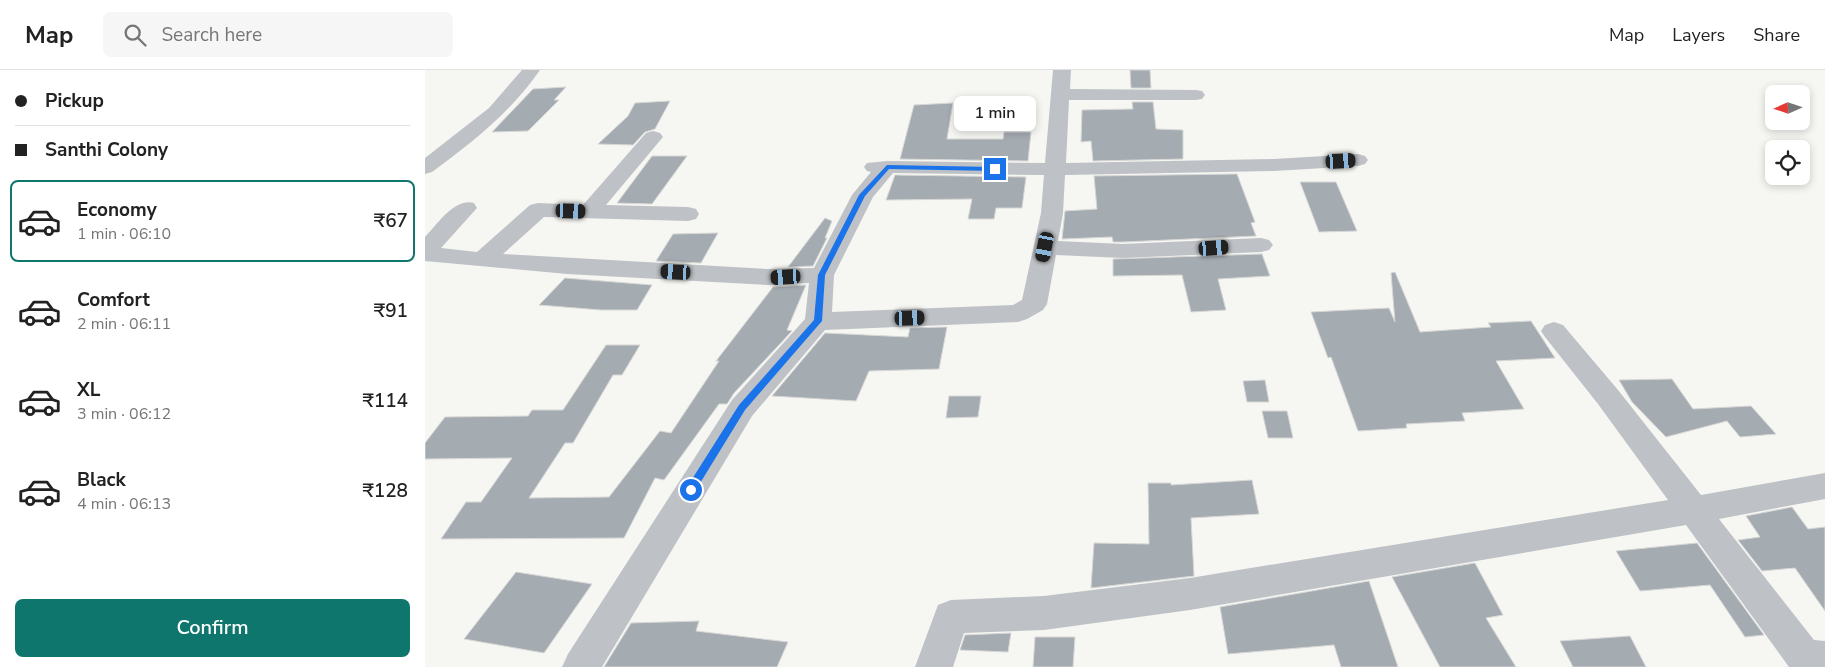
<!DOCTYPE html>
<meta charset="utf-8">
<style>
:root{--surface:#fff;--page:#f6f6f6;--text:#222;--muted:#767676;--line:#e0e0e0;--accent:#0f766e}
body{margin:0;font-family:"Nunito Sans",sans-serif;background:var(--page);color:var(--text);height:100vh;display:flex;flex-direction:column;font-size:19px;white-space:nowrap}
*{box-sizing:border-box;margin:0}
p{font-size:16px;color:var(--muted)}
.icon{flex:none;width:28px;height:28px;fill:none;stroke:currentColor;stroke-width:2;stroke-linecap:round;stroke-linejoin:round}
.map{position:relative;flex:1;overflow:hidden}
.side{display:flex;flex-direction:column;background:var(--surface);width:425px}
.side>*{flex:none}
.guide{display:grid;align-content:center;height:110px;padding:0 15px;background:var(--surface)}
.needle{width:32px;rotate:267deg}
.tools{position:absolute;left:1340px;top:15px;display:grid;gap:10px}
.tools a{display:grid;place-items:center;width:45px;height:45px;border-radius:8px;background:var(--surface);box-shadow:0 2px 8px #0003;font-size:25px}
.end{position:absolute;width:22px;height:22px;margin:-11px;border:6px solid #1a73e8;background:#fff;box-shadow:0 0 0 2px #fff}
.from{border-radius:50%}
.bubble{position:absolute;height:35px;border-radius:8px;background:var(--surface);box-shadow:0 2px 8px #0003;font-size:16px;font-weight:600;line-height:35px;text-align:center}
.car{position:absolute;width:15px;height:30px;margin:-15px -8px;border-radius:6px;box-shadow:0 0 4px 1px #0007;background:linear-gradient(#222 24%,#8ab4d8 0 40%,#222 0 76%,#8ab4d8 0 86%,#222 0)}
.guide b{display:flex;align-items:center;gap:18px;height:48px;font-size:19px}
.guide b+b{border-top:1px solid var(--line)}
.guide i{width:12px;height:12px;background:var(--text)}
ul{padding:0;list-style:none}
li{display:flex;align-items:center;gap:15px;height:82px;margin:0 10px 8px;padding:0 5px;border:2px solid transparent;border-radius:8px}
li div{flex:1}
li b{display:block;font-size:19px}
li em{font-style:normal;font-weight:600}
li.on{border-color:var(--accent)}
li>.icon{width:45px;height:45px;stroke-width:1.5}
.button{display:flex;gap:10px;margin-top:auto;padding:10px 15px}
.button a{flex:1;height:58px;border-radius:8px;background:var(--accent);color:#fff;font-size:20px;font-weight:600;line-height:58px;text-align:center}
header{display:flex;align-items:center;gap:30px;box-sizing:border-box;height:70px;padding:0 25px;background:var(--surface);border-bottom:1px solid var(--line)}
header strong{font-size:24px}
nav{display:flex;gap:28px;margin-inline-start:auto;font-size:18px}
.search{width:350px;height:45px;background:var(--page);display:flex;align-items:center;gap:12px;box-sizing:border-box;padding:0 18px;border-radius:8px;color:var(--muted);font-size:19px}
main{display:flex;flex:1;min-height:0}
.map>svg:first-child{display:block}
</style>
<header>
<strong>Map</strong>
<div class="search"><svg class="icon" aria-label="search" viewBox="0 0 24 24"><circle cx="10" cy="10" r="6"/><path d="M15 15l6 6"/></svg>Search here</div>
<nav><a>Map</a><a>Layers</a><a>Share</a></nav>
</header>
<main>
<section class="side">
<div class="guide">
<b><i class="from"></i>Pickup</b>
<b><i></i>Santhi Colony</b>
</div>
<ul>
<li class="on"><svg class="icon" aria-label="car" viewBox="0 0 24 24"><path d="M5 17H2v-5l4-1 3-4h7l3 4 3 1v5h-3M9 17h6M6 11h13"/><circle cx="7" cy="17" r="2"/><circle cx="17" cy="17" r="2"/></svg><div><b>Economy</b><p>1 min · 06:10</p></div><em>₹67</em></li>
<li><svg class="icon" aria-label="car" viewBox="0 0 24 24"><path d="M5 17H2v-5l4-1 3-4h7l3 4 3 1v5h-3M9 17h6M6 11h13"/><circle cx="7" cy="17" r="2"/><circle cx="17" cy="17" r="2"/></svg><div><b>Comfort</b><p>2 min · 06:11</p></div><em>₹91</em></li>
<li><svg class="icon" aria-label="car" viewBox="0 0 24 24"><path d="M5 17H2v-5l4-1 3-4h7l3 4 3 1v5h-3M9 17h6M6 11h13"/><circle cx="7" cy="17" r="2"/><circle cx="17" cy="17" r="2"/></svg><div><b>XL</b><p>3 min · 06:12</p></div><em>₹114</em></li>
<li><svg class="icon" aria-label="car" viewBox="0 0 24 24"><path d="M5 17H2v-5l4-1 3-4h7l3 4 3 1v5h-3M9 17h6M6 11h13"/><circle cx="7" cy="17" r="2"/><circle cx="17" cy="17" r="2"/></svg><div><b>Black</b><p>4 min · 06:13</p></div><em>₹128</em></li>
</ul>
<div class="button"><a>Confirm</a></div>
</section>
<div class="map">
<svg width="1400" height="597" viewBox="0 0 1400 597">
<rect width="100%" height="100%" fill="#f6f6f3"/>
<path fill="#a4abb1" stroke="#d7d7d6" d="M 705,0 L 725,0 L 726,18 L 706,18 Z
M 141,17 L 129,30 L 134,30 L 103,61 L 67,62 L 108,19 Z
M 245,31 L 230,59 L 220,62 L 208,75 L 173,74 L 203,46 L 210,33 Z
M 707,32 L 728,32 L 731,59 L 758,60 L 758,89 L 668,91 L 666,71 L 656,72 L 657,40 L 708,39 Z
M 528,33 L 522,69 L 578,69 L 579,62 L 606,62 L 603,91 L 475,89 L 489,35 Z
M 227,86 L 262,86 L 227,134 L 192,133 Z
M 812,104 L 830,152 L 826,153 L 831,166 L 698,172 L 688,172 L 687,167 L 637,169 L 640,141 L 672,139 L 669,106 Z
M 470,105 L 601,107 L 597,138 L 571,138 L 569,149 L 543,149 L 547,129 L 461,130 Z
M 875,112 L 911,112 L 932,161 L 894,162 Z
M 400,148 L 407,151 L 400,168 L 402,168 L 388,196 L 363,197 Z
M 293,163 L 276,193 L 231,191 L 248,164 Z
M 837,184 L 845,206 L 793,209 L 801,240 L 766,242 L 757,205 L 688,206 L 688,189 Z
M 970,202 L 995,262 L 1066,257 L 1063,253 L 1106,251 L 1130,288 L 1071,291 L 1099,339 L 1037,343 L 1040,351 L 981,354 L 982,358 L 933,361 L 906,287 L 903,288 L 886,242 L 964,238 L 970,252 L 966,203 Z
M 140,208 L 227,215 L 212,240 L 176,240 L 114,235 Z
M 381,215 L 362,260 L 367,261 L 309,323 L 302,334 L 294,334 L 239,410 L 230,408 L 199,468 L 16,469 L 41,432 L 56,432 L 87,388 L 0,389 L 0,373 L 20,347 L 103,346 L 107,340 L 138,340 L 181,275 L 215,275 L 197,305 L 188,305 L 148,373 L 140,373 L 104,428 L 184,427 L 235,361 L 246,363 L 294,291 L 291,291 L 348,217 Z
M 522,257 L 514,299 L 444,301 L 431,331 L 347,326 L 400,263 L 483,267 L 485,258 Z
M 1247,309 L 1268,339 L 1326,336 L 1351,364 L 1315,367 L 1302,351 L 1241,367 L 1207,332 L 1194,310 Z
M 840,310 L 844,332 L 822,332 L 818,311 Z
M 524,326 L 556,326 L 553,347 L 521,348 Z
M 837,341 L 862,341 L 868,368 L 843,368 Z
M 827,410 L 834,444 L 766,448 L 769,506 L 666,518 L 669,473 L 724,474 L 723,413 L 746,413 L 746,415 Z
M 1367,437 L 1383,459 L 1400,457 L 1400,541 L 1370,498 L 1337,501 L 1313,470 L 1335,467 L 1321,446 Z
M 1272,473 L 1339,565 L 1320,567 L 1285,515 L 1215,521 L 1191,481 Z
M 1050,493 L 1078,545 L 1061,548 L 1091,597 L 1015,597 L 967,507 Z
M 91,502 L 167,514 L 119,583 L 39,569 Z
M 944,511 L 973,597 L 916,597 L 909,575 L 803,584 L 795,537 Z
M 274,551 L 271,561 L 363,572 L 352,597 L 179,597 L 206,553 Z
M 586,563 L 583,582 L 535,580 L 540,565 Z
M 1205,566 L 1221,597 L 1148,597 L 1135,571 Z
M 610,567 L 650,567 L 648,597 L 608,597 Z"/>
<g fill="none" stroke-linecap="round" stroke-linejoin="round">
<path fill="#bec1c5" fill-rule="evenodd" d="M 97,0 L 115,0 C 86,42 48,72 7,102 L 0,104 L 0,88 L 64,38 Z
M 628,0 L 646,0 L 645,19 L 771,20 L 777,21 L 780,25 L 777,29 L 771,30 L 644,30 L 641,93 L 849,89 L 933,84 L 940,86 L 943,90 L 940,94 L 933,96 L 849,101 L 640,105 L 638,143 L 633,171 L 698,174 L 836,168 L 844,170 L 848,175 L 844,180 L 836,182 L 698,188 L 631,185 L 622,234 L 618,240 L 602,249 L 593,252 L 400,260 L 327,346 L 177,597 L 137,597 L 143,584 L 307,330 L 380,249 L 384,213 L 343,215 L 142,204 L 0,191 L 0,167 C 13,154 29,128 49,133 L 52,138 L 16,178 L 52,182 L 105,135 L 113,133 L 158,135 L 221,63 L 228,61 L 235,63 L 238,67 L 181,135 L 263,137 L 271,139 L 274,144 L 271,149 L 263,151 L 119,147 L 78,184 L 343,199 L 389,198 L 427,125 L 446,102 L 442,101 L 439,97 L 442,93 L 462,91 L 620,93 ZM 468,103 L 619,105 L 616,143 L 597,230 L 588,235 L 407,242 L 409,205 L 448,127 Z
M 1129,252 L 1138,255 L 1193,320 L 1276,425 L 1400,403 L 1400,429 L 1294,449 L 1389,570 L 1400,571 L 1400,597 L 1364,597 L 1261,455 L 765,540 L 619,560 L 539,563 L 528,597 L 490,597 L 513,535 L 526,530 L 619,526 L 765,508 L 1243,430 L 1173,334 L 1120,267 L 1116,261 L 1120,255 Z"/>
</g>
<path fill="#1a73e8" d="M 462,95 L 570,97 L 573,99 L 570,101 L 464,99 L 440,126 L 400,205 L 397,251 L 320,340 L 269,423 L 262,423 L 262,417 L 314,335 L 389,250 L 393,205 L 434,125 Z"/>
</svg>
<div class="tools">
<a><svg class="needle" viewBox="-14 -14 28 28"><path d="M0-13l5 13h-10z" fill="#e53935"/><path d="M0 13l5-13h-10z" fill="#767676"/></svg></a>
<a><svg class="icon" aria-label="locate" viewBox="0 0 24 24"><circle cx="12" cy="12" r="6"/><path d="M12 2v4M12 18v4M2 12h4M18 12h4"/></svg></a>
</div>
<i class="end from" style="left:266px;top:420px"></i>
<i class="end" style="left:570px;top:99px"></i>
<div class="bubble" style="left:529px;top:26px;width:82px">1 min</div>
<i class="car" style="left:916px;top:91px;rotate:87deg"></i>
<i class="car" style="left:146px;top:141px;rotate:92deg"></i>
<i class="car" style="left:620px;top:177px;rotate:191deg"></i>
<i class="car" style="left:789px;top:178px;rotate:86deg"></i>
<i class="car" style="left:251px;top:202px;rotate:273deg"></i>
<i class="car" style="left:361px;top:207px;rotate:267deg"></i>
<i class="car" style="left:485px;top:248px;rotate:88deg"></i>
</div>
</main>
